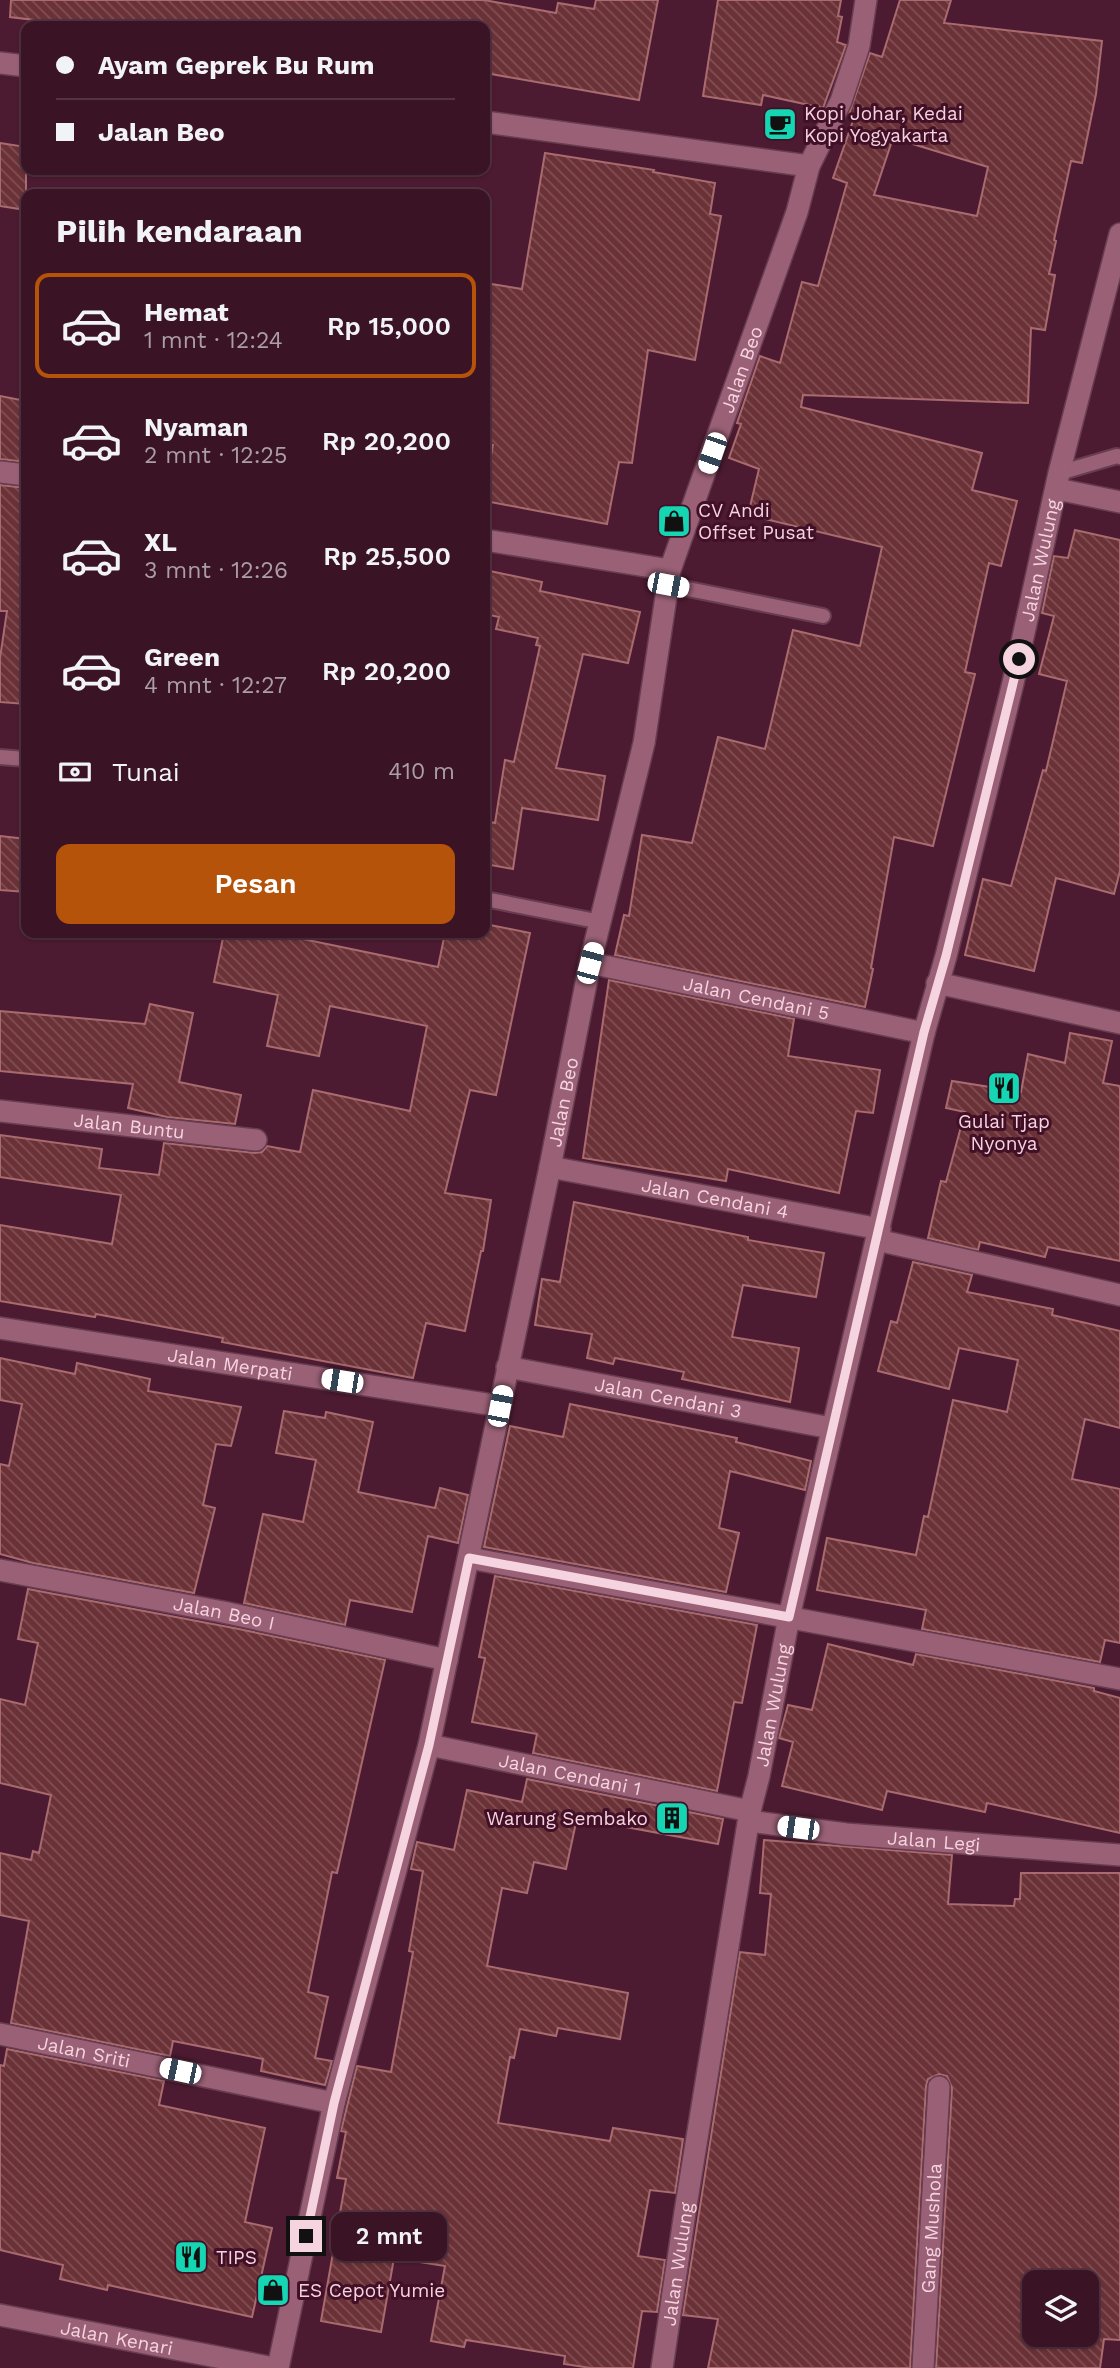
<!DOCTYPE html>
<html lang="id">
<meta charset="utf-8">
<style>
:root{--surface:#3a1425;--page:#411d2d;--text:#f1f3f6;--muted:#ab9ea7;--line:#543342;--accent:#b45309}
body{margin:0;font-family:"Work Sans",sans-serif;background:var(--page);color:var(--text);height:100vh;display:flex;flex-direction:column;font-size:26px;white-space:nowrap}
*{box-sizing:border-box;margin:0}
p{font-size:23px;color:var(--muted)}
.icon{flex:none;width:38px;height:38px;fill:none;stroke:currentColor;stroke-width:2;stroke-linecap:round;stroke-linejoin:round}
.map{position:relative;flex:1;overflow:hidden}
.drawer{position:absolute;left:21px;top:189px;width:469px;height:749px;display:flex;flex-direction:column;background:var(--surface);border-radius:14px;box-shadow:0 2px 5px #0004,0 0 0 2px var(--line)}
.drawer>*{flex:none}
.top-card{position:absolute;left:21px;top:21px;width:469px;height:154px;border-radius:14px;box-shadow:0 2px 5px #0004,0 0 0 2px var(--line);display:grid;align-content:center;height:154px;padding:0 35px;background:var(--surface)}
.fabs{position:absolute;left:1022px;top:2270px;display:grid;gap:14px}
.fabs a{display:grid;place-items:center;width:77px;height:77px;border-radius:14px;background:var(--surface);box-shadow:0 2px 5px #0004,0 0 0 2px var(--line);font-size:35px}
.end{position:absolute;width:32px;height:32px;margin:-16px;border:9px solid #f5d3df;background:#111;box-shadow:0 0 0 4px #111}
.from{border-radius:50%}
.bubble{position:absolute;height:49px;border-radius:14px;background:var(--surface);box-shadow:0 2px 5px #0004,0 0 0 2px var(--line);font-size:23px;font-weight:600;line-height:49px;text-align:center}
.car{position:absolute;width:21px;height:42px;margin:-21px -10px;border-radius:9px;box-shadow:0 0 5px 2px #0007;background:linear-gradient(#fff 24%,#345 0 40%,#fff 0 76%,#345 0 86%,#fff 0)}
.top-card b{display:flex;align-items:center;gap:24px;height:66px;font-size:26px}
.top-card b+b{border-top:2px solid var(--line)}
.top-card i{width:18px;height:18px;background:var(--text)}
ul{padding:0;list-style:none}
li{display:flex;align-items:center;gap:21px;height:105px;margin:0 14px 10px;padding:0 21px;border:4px solid transparent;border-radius:14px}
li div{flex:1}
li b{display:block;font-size:26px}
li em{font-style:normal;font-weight:600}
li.on{border-color:var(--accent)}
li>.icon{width:63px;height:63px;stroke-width:1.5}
h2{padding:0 35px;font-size:32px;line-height:84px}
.pay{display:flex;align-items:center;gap:18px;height:77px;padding:0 35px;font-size:26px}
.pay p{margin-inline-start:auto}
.button{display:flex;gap:14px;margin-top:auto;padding:14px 35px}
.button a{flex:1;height:80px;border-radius:14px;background:var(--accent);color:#fff;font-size:28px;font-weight:600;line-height:80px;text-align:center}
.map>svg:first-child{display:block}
</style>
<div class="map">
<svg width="1120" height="2368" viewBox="0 0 1120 2368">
<defs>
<pattern id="building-back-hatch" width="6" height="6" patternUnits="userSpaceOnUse" patternTransform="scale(1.75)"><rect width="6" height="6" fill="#6a3237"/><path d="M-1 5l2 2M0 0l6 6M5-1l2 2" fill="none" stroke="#804f54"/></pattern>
</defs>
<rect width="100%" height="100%" fill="#4d1b31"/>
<path fill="url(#building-back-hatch)" stroke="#a96b6f" stroke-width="2" fill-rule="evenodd" d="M 11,0 L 484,0 L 556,13 L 558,3 L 594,9 L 596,0 L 658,0 L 639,100 L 485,73 L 485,26 L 84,26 L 10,17 Z
M 718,0 L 841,0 L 838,16 L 842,17 L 837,42 L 846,45 L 823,108 L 763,95 L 761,105 L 703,96 Z
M 900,0 L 951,0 L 944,23 L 1102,41 L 1096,94 L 1082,163 L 1071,161 L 1054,240 L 1056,241 L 1049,274 L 1055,275 L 1045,330 L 1031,328 L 1028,403 L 803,395 L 801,407 L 982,453 L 972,490 L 1017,501 L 1001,566 L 989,563 L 965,672 L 975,674 L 933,846 L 894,837 L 871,968 L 873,969 L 865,1007 L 615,955 L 624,915 L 629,916 L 642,835 L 692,843 L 718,737 L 765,749 L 793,630 L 860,646 L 882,547 L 748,515 L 759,469 L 729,458 L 741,424 L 737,423 L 760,356 L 780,363 L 802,282 L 818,286 L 847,183 L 833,178 L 855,115 L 849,114 L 870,53 L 882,57 ZM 893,138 L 988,167 L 977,216 L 874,195 Z
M 0,143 L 26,147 L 26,210 L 0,206 Z
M 545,153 L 654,170 L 653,172 L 715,183 L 710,214 L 721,216 L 695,360 L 648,350 L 632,463 L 619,462 L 607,524 L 485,501 L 485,488 L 493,445 L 485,443 L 485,283 L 522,289 Z
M 0,396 L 26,401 L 26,462 L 0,459 Z
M 0,485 L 26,488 L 26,704 L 0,702 L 0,658 L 7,611 L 0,611 Z
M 1075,530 L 1120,540 L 1120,871 L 1114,894 L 1056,878 L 1034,971 L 965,955 L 983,879 L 1011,886 L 1043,770 L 1046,771 L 1067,681 L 1039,674 L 1054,616 L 1042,613 L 1054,556 L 1068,558 Z
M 485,570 L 542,582 L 540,591 L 640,612 L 628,663 L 583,654 L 556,768 L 605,776 L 598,820 L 522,808 L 513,869 L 485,864 L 485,821 L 495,823 L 505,760 L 514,762 L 540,646 L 536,645 L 538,638 L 496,629 L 499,617 L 485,614 Z
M 0,836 L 26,839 L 26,892 L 0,890 Z
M 485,924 L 530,933 L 496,1095 L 470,1090 L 445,1193 L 491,1200 L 483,1251 L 481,1251 L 465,1331 L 426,1323 L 413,1378 L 222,1342 L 223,1338 L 96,1314 L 95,1317 L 0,1301 L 0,1225 L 112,1244 L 121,1195 L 0,1177 L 0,1135 L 102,1149 L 99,1168 L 159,1175 L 164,1143 L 255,1153 L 262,1152 L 267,1146 L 300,1152 L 313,1090 L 410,1111 L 427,1026 L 330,1006 L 319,1056 L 267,1046 L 278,995 L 214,982 L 224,933 L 274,933 L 438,967 L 445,933 L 485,933 Z
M 609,980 L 794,1019 L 788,1056 L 880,1070 L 873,1113 L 856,1111 L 839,1193 L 728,1169 L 726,1181 L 583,1158 Z
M 150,1004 L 193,1013 L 179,1082 L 241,1095 L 235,1124 L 167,1117 L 128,1108 L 133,1084 L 0,1071 L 0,1011 L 145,1024 Z
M 1070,1033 L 1112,1041 L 1103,1083 L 1120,1086 L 1120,1261 L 1048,1247 L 1045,1257 L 980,1242 L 978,1250 L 928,1238 L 941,1181 L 946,1182 L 965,1112 L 946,1108 L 952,1081 L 1021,1092 L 1028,1054 L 1065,1063 Z
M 574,1202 L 748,1237 L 748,1240 L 824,1253 L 816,1297 L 743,1285 L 732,1337 L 799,1348 L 790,1402 L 682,1379 L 684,1372 L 615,1358 L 613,1364 L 587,1358 L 592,1334 L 535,1325 L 542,1279 L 560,1282 Z
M 913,1262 L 972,1275 L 967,1292 L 1053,1309 L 1052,1315 L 1120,1331 L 1120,1428 L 1085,1419 L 1072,1479 L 1120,1489 L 1120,1643 L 1105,1640 L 1100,1662 L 922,1629 L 926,1610 L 817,1590 L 827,1538 L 916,1555 L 924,1516 L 928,1517 L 953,1400 L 1007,1412 L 1018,1360 L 959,1348 L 949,1389 L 878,1371 L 891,1321 L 897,1323 Z
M 0,1358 L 75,1374 L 77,1363 L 150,1379 L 148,1391 L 241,1407 L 231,1446 L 216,1444 L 203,1505 L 215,1508 L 194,1593 L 33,1563 L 0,1554 L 0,1464 L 9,1466 L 22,1404 L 0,1400 Z
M 570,1404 L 737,1438 L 736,1442 L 811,1461 L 805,1490 L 730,1471 L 719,1528 L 739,1533 L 726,1592 L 484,1547 L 510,1426 L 563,1437 Z
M 284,1411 L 325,1418 L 326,1412 L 373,1422 L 358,1492 L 435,1508 L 440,1488 L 468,1495 L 458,1543 L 428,1536 L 412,1612 L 350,1600 L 345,1625 L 244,1603 L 263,1514 L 303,1522 L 316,1460 L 276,1453 Z
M 495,1576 L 757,1625 L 742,1703 L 734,1702 L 717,1791 L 533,1753 L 537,1734 L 472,1722 L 485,1658 L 479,1657 Z
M 28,1589 L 239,1629 L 385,1660 L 337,1873 L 332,1872 L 308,1992 L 328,1997 L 315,2058 L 332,2061 L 325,2085 L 261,2071 L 263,2059 L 173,2041 L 170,2056 L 11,2023 L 29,1921 L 0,1915 L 0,1853 L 31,1860 L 33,1851 L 39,1853 L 51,1795 L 0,1783 L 0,1699 L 25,1705 L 38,1643 L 18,1639 Z
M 828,1644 L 913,1665 L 916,1654 L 1094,1688 L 1094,1691 L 1120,1698 L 1120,1833 L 987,1803 L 985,1812 L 887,1791 L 882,1810 L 782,1786 L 793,1742 L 779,1738 L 788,1705 L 812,1710 Z
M 527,1779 L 723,1819 L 718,1844 L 577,1818 L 566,1869 L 534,1862 L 527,1893 L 502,1888 L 487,1966 L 628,1993 L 620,2039 L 558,2028 L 556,2036 L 520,2029 L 514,2058 L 510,2057 L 498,2123 L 610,2141 L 613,2128 L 683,2139 L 675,2193 L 650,2190 L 638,2256 L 665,2260 L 657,2312 L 642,2311 L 633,2368 L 591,2368 L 564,2364 L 565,2356 L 466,2340 L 464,2347 L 431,2341 L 445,2266 L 394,2258 L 381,2332 L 321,2321 L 346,2179 L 337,2178 L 346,2132 L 341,2131 L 357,2066 L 391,2072 L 413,1952 L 409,1951 L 423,1871 L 411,1869 L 417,1842 L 454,1850 L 467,1790 L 522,1802 Z
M 764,1840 L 952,1855 L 948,1904 L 1014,1906 L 1015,1899 L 1020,1899 L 1021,1873 L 1120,1873 L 1120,2340 L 1104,2339 L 1100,2368 L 936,2368 L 952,2088 L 947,2076 L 939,2074 L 928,2079 L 926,2086 L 910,2368 L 708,2368 L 718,2319 L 683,2315 L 740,1952 L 765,1955 L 771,1894 L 760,1893 ZM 1034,2282 L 1087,2282 L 1087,2334 L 1034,2334 Z
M 7,2049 L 164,2081 L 159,2105 L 265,2128 L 245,2222 L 272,2228 L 252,2317 L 108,2285 L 107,2290 L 60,2279 L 63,2265 L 0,2250 L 0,2065 L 4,2066 Z"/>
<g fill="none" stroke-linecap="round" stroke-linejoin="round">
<g stroke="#673d50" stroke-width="18">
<path id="lane" d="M 1059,473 L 1117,456 L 1120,457
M 668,585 L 823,616
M 0,757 L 26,759
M 485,899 L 601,922"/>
</g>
<g stroke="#673d50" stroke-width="24">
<g id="street">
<path d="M 0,63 L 26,66"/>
<path d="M 485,122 L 809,166"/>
<path d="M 0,472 L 26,475"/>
<path d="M 1057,489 L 1120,502"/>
<path d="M 485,540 L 670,570"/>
<path id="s1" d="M 590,963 L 924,1033"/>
<path d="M 937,983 L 1120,1023"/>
<path id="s2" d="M 0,1111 L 256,1140"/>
<path id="s3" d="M 550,1167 L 880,1229"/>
<path d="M 877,1240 L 1120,1295"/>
<path id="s4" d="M 0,1328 L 500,1406"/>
<path id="s5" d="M 507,1367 L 831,1428"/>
<path d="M 469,1558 L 1120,1679"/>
<path id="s6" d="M 0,1570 L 223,1612 L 447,1660"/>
<path id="s7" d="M 429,1745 L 750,1811"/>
<path id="s8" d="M 749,1821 L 846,1834 L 1120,1855"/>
<path id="s9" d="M 0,2034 L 334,2103"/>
<path id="s10" d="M 0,2315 L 274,2368"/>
<path id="s11" d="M 278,2368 L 334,2103 L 429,1745 L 550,1167 L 590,963 L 644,743 L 670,570 L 797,212 L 809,166 L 841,101 L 859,46 L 866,0"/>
<path id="s12" d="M 662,2368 L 685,2212 L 750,1811 L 759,1776 L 789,1617 L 924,1033 L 946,956 L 1013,683 L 1059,473 L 1120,234"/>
<path id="s13" d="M 923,2368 L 939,2087"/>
</g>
</g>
<use href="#lane" stroke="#9a6076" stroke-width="14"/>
<use href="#street" stroke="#9a6076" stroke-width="21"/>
</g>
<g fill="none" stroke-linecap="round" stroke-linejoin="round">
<path stroke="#f5d3df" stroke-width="9" d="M 306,2236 L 334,2103 L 429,1745 L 469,1558 L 789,1617 L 924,1032 L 946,956 L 1019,659"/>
</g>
<defs>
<g id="cafe-square" transform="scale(1.75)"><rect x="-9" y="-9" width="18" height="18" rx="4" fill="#15d5b3" stroke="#411027"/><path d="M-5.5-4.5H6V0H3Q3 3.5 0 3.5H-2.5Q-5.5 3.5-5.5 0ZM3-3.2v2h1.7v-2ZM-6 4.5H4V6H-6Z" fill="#111"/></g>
<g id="shop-square" transform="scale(1.75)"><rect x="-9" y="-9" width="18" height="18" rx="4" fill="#15d5b3" stroke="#411027"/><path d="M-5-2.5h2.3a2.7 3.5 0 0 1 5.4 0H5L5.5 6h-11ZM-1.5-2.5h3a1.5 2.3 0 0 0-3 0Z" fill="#111"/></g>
<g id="restaurant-square" transform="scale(1.75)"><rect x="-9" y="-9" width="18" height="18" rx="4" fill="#15d5b3" stroke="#411027"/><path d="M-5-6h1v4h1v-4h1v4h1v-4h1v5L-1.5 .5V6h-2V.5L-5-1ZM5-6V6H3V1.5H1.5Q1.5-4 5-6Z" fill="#111"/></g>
<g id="building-square" transform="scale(1.75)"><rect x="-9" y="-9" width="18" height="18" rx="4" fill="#15d5b3" stroke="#411027"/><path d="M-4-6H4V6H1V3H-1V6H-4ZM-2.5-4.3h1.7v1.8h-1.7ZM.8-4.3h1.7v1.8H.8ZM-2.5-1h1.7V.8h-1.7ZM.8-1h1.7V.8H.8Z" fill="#111"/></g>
</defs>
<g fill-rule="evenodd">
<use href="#cafe-square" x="780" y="124"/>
<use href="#shop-square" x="674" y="521"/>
<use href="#restaurant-square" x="1004" y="1088"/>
<use href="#building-square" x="672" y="1818"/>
<use href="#restaurant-square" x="191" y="2257"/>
<use href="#shop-square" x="273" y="2290"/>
</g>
<g text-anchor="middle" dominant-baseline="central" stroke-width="6" stroke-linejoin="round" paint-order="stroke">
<g font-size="19" fill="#f5d3df" stroke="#411027" text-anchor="start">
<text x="804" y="113">Kopi Johar, Kedai<tspan x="804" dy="22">Kopi Yogyakarta</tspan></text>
<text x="698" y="510">CV Andi<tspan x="698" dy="22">Offset Pusat</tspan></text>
<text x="1004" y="1121" text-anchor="middle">Gulai Tjap<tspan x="1004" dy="22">Nyonya</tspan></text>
<text x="648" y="1818" text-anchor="end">Warung Sembako</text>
<text x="216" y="2257">TIPS</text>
<text x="298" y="2290">ES Cepot Yumie</text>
</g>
<g font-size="19" fill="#f5d3df" stroke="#411027">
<text stroke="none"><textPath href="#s11" startOffset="2054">Jalan Beo</textPath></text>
<text stroke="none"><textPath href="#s12" startOffset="1848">Jalan Wulung</textPath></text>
<text stroke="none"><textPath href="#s1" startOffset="170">Jalan Cendani 5</textPath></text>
<text stroke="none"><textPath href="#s11" startOffset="1298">Jalan Beo</textPath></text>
<text stroke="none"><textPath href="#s2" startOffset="130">Jalan Buntu</textPath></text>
<text stroke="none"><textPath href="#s3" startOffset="168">Jalan Cendani 4</textPath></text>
<text stroke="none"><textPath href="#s4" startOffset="233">Jalan Merpati</textPath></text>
<text stroke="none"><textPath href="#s5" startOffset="164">Jalan Cendani 3</textPath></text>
<text stroke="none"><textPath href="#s6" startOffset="228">Jalan Beo I</textPath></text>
<text stroke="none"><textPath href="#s12" startOffset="672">Jalan Wulung</textPath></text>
<text stroke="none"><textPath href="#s7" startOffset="144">Jalan Cendani 1</textPath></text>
<text stroke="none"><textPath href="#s8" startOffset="186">Jalan Legi</textPath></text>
<text stroke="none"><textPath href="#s9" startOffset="86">Jalan Sriti</textPath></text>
<text stroke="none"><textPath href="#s13" startOffset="140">Gang Mushola</textPath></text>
<text stroke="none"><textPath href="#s12" startOffset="105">Jalan Wulung</textPath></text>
<text stroke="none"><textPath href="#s10" startOffset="119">Jalan Kenari</textPath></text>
</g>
</g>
</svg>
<div class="fabs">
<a><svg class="icon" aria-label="layers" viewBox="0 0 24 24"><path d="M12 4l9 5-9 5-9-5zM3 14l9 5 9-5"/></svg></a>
</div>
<i class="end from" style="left:1019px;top:659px"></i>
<i class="end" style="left:306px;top:2236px"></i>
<div class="bubble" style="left:331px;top:2212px;width:116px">2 mnt</div>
<i class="car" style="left:712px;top:453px;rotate:199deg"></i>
<i class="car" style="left:668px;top:585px;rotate:101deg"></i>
<i class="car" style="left:590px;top:963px;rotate:15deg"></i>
<i class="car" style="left:342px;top:1381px;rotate:279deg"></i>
<i class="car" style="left:500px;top:1406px;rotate:11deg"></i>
<i class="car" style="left:798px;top:1828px;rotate:278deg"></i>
<i class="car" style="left:180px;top:2071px;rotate:282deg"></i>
<div class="top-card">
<b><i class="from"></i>Ayam Geprek Bu Rum</b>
<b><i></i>Jalan Beo</b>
</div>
<section class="drawer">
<h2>Pilih kendaraan</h2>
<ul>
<li class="on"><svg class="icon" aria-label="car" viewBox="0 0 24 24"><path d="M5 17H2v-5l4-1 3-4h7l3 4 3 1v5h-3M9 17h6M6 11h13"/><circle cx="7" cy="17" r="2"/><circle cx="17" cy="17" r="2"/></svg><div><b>Hemat</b><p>1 mnt · 12:24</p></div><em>Rp 15,000</em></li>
<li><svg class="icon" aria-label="car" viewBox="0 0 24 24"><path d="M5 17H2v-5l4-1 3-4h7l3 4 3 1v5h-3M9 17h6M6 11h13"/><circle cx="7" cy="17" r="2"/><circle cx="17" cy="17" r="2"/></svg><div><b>Nyaman</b><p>2 mnt · 12:25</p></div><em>Rp 20,200</em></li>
<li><svg class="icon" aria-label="car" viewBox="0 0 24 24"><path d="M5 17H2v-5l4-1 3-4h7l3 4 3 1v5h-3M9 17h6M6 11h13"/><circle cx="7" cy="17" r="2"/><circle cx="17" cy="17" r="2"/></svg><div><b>XL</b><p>3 mnt · 12:26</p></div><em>Rp 25,500</em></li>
<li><svg class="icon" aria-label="car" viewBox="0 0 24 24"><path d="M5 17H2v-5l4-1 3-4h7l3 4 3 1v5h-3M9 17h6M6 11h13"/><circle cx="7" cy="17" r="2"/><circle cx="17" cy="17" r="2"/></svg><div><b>Green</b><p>4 mnt · 12:27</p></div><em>Rp 20,200</em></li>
</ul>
<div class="pay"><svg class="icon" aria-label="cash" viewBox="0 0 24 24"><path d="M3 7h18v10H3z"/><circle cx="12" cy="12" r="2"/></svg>Tunai<p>410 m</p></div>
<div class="button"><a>Pesan</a></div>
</section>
</div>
